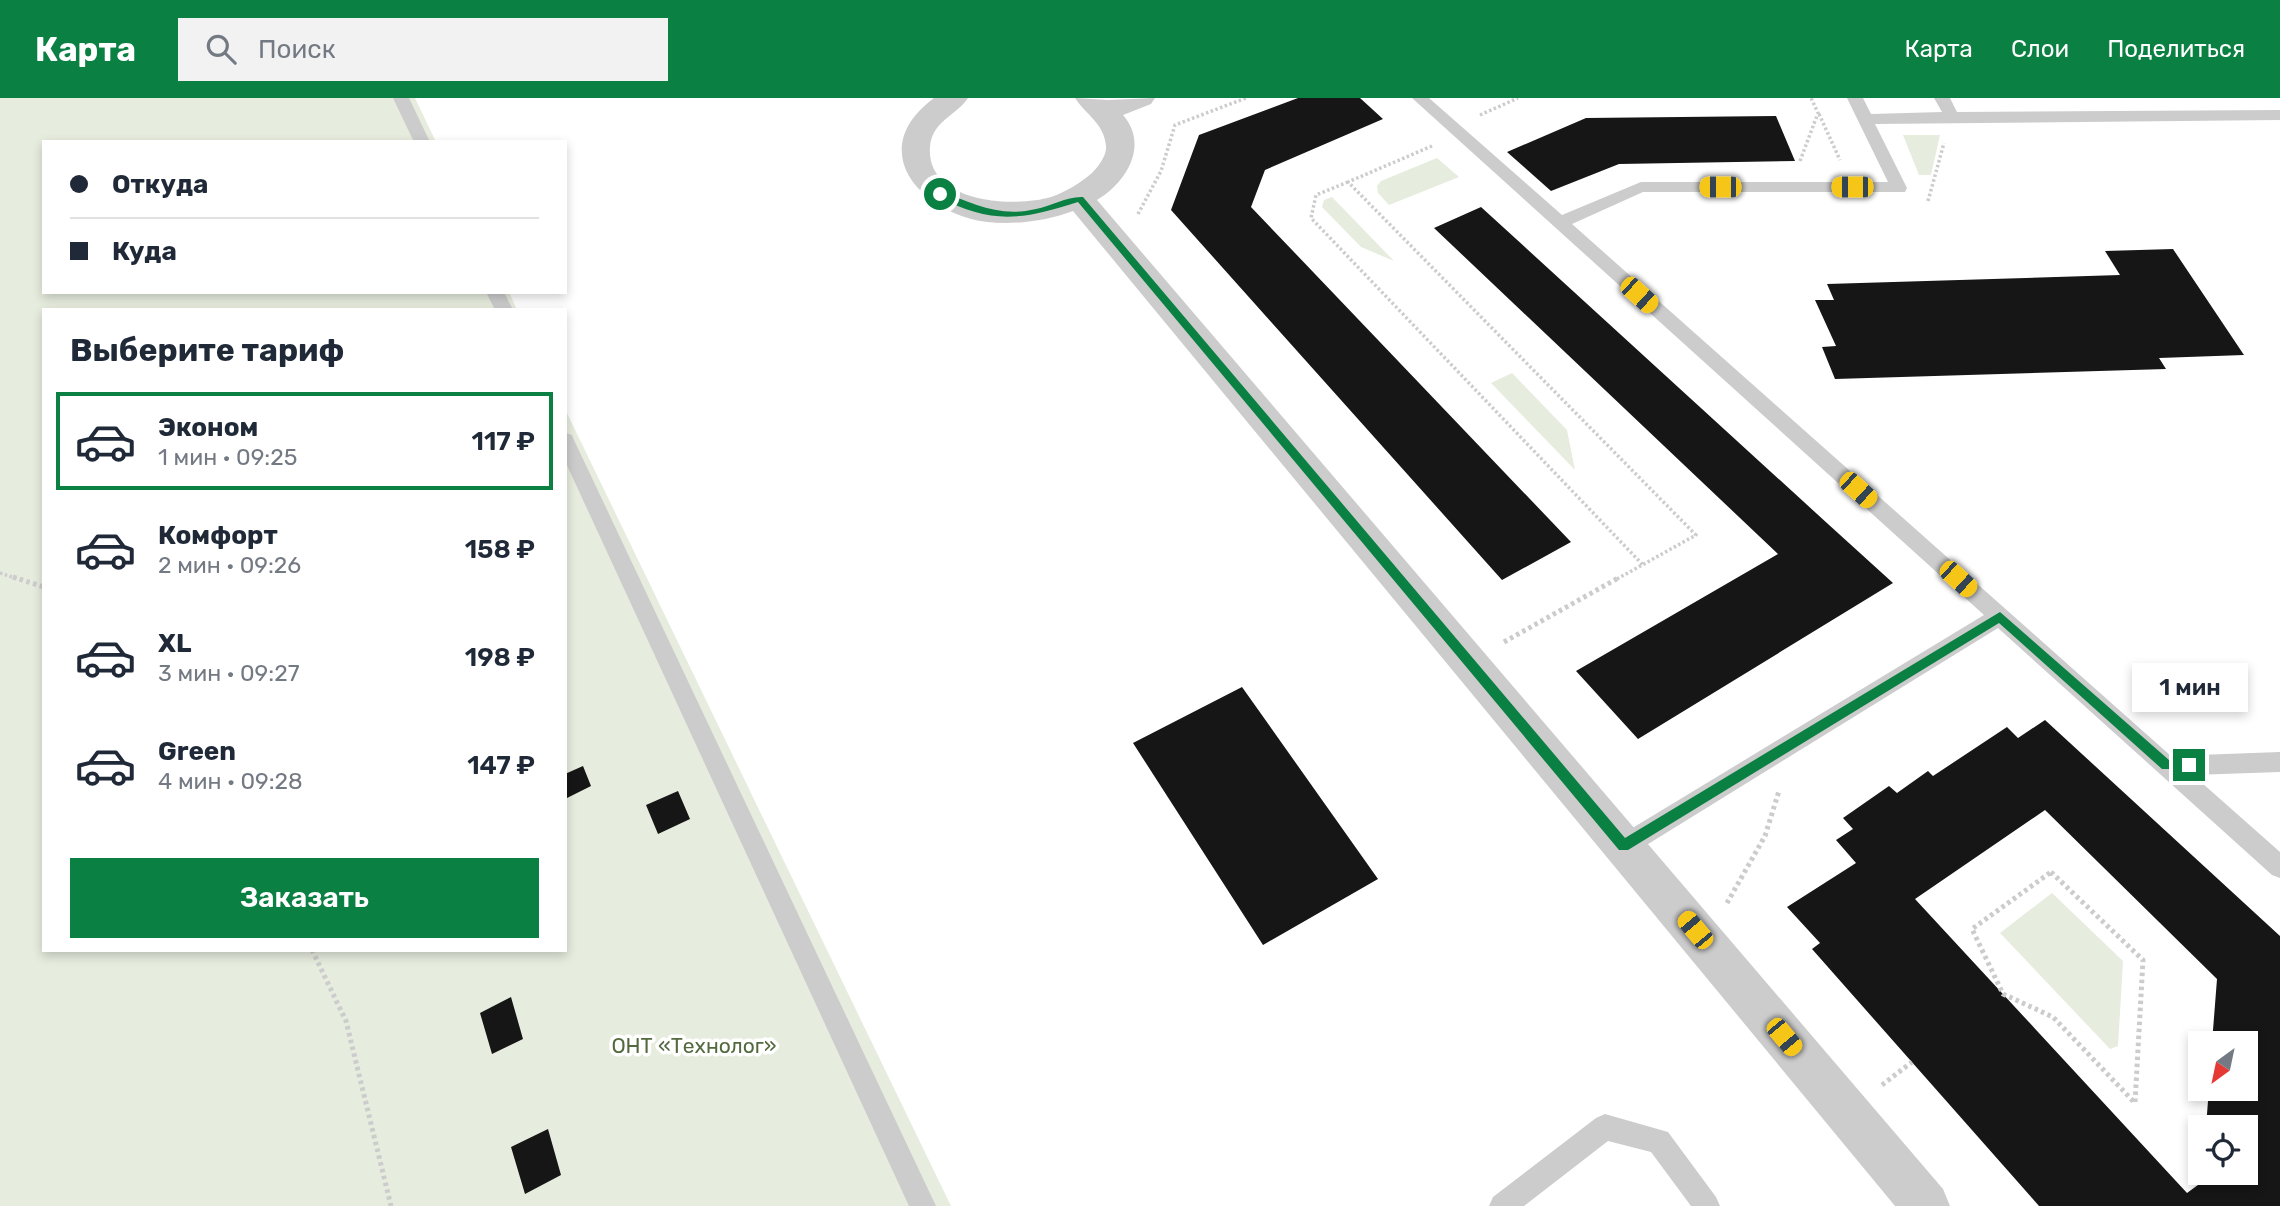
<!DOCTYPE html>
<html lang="ru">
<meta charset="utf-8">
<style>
:root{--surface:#fff;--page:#f2f2f3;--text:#1f2937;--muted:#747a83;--line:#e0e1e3;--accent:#0b8043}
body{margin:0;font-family:Rubik,sans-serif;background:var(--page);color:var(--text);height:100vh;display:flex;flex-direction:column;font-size:26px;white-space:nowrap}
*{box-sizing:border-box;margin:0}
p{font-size:23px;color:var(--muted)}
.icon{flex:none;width:38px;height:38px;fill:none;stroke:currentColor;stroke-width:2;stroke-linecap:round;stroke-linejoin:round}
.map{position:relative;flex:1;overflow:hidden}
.panel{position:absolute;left:42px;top:210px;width:525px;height:644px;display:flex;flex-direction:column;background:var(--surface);border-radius:0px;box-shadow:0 4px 10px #0003}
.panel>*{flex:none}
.banner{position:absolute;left:42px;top:42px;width:525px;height:154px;border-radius:0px;box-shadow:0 4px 10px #0003;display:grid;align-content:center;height:154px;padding:0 28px;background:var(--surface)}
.needle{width:46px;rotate:213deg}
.tools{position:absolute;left:2188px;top:933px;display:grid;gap:14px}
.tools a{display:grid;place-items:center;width:70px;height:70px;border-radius:0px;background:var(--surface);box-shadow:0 4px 10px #0003;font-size:35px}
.end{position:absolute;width:32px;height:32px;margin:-16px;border:9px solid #0b8043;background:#fff;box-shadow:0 0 0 4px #fff}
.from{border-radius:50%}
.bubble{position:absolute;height:49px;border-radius:0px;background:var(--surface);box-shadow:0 4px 10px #0003;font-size:23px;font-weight:600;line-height:49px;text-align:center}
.car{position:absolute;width:21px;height:42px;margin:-21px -10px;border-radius:9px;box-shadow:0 0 5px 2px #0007;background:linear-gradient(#f5c518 24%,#345 0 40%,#f5c518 0 76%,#345 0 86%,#f5c518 0)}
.banner b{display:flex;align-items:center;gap:24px;height:66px;font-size:26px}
.banner b+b{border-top:2px solid var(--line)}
.banner i{width:18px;height:18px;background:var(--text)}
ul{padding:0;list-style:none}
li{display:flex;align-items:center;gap:21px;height:98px;margin:0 14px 10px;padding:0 14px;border:4px solid transparent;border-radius:0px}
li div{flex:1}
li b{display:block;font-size:26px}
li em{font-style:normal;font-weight:600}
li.current{border-color:var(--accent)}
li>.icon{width:63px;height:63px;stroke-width:1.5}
h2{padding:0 28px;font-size:32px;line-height:84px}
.button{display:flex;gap:14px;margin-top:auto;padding:14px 28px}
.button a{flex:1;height:80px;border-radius:0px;background:var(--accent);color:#fff;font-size:28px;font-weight:600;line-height:80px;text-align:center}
header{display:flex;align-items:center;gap:42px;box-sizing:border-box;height:98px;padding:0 35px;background:var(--accent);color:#fff}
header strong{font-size:33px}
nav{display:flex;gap:38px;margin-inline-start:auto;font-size:24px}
.search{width:490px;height:63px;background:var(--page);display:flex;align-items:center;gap:18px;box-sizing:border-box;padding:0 24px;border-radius:0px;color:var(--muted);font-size:26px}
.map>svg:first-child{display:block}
</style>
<header>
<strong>Карта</strong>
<div class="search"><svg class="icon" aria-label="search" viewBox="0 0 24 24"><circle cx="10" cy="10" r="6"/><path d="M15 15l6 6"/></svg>Поиск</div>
<nav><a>Карта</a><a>Слои</a><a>Поделиться</a></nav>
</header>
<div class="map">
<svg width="2280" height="1108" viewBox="0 0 2280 1108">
<rect width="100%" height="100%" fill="#fff"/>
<path fill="#e6ecde" d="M 0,0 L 415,0 L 436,44 L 44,44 L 44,194 L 509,194 L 517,212 L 44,212 L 44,852 L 565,852 L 565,311 L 951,1108 L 0,1108 Z
M 1903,37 L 1940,37 L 1931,77 L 1919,77 Z
M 1437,60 L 1459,79 L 1389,107 L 1378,95 L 1377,88 L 1381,83 Z
M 1332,99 L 1394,163 L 1361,149 L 1322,109 L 1324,102 Z
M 1512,275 L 1567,332 L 1575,372 L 1491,285 Z
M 2052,795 L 2123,863 L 2118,948 L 2110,951 L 2000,835 Z"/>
<path fill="#161616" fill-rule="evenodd" d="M 1298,0 L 1360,0 L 1383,21 L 1265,72 L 1251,109 L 1571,444 L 1502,482 L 1171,112 L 1199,37 Z
M 1776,18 L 1795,63 L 1619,66 L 1551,93 L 1507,54 L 1586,20 Z
M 1481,109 L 1828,426 L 1893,485 L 1638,641 L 1576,573 L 1778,456 L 1434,130 Z
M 2173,151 L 2244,257 L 2159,260 L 2166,271 L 1835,281 L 1822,249 L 1836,248 L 1815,202 L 1834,202 L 1827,186 L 2120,177 L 2105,153 Z
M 1242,589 L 1378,781 L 1263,847 L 1133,645 Z
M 2045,622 L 2280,838 L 2280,1108 L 2039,1108 L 1812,851 L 1820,845 L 1787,809 L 1856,765 L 1836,742 L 1853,731 L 1843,720 L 1889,688 L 1897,695 L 1928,673 L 1933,678 L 2007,629 L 2018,640 ZM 2045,712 L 2217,881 L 2212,945 L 2245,945 L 2245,990 L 2209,990 L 2206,1029 L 2245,1029 L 2245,1074 L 2203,1074 L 2202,1084 L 2187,1095 L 1915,801 Z
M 583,668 L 591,688 L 565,701 L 565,676 Z
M 678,693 L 690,721 L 658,736 L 646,707 Z
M 511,899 L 523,941 L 492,956 L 480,915 Z
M 548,1031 L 561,1077 L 525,1096 L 511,1049 Z"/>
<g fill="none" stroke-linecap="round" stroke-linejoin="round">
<path stroke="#ccc" stroke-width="3.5" stroke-dasharray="2.5 2.5" stroke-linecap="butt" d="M 1819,16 L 1840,62
M 1480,17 L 1518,0
M 1432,48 L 1348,84 L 1696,437 L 1617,481
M 1800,63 L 1818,15 L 1811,0
M 1348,84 L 1316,97 L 1311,120 L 1643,467
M 1928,103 L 1944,45
M 1138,116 L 1161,73 L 1175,27 L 1246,0
M 0,475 L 18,481"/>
<path stroke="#ccc" stroke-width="5" stroke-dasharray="3.5 3.5" stroke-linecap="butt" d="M 13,479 L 44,489
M 1504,544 L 1620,479
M 2051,774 L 2143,862 L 2135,1005 L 2053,919 L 2003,896 L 1972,831 Z
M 1727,805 L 1765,738 L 1779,693
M 312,852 L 346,923 L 391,1108
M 1882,987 L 1912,964"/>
<path fill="#ccc" fill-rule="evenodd" d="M 393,0 L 409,0 L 430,44 L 414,44 Z
M 1412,0 L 1429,0 L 1562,117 L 1641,84 L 1888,84 L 1847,0 L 1863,0 L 1871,16 L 1942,14 L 1934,0 L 1950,0 L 1957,14 L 2280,12 L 2280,22 L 1875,26 L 1907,90 L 1905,94 L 1643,94 L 1572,126 L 2171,658 L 2280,654 L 2280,674 L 2193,677 L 2280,754 L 2280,780 L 2272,777 L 1998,530 L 1632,756 L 1624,759 L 1616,756 L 1613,748 L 1616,740 L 1984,517 Z
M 486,194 L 504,194 L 513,212 L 495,212 Z
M 565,335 L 572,337 L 574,342 L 936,1108 L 909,1108 L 565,363 Z
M 1605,1016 L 1668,1034 L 1716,1099 L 1720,1108 L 1691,1108 L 1651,1054 L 1608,1043 L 1524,1108 L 1489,1108 L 1493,1099 L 1596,1020 Z"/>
<path fill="#ccc" fill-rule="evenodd" d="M 934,0 L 968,0 C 956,18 932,23 930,49 C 926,105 1014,110 1051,99 C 1066,94 1080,85 1092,75 C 1099,68 1107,57 1106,48 C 1104,25 1086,17 1075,0 L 1108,2 L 1155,0 L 1151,6 L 1123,17 C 1149,47 1127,84 1097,102 L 1943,1091 L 1950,1108 L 1895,1108 L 1073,113 C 1047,123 1015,127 987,124 C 920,115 864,52 934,0 Z"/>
</g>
<path fill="#0b8043" d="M 940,93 C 973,105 999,120 1036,111 C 1051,108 1068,98 1083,99 L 1625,740 L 2000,514 L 2169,662 L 2193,663 L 2193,671 L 2162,671 L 1999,525 L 1628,752 L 1619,752 L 1078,104 C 1022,122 991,127 937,98 L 936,96 Z"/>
<g text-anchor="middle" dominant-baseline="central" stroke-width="7" stroke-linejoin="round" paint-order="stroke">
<g font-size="21" fill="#53693e" stroke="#fff">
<text x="694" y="947">ОНТ «Технолог»</text>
</g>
</g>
</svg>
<div class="tools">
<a><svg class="needle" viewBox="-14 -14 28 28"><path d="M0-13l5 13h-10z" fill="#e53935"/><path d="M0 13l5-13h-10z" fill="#747a83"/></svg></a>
<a><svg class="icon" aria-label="locate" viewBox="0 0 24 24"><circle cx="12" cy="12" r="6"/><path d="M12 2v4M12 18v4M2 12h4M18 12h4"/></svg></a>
</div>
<i class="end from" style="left:940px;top:96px"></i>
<i class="end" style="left:2189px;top:667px"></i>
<div class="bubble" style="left:2132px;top:565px;width:116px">1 мин</div>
<i class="car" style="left:1720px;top:89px;rotate:270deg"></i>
<i class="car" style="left:1852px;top:89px;rotate:270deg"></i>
<i class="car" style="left:1639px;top:197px;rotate:132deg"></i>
<i class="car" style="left:1858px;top:392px;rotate:132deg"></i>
<i class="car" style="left:1958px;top:481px;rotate:132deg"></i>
<i class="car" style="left:1695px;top:832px;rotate:320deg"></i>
<i class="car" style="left:1784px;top:939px;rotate:140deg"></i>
<div class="banner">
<b><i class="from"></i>Откуда</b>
<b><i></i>Куда</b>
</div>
<section class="panel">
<h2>Выберите тариф</h2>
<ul>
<li class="current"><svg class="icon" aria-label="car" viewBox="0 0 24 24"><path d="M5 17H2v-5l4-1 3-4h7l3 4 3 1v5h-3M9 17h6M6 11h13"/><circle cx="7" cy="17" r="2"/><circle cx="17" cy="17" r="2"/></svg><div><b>Эконом</b><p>1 мин · 09:25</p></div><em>117 ₽</em></li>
<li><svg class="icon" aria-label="car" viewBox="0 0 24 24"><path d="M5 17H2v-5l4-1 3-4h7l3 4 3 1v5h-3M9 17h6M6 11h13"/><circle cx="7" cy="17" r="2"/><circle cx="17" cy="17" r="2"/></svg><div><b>Комфорт</b><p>2 мин · 09:26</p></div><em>158 ₽</em></li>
<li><svg class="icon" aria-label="car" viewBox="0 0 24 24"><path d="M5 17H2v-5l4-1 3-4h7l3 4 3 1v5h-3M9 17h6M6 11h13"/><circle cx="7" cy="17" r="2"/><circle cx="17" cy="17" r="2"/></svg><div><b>XL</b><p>3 мин · 09:27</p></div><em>198 ₽</em></li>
<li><svg class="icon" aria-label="car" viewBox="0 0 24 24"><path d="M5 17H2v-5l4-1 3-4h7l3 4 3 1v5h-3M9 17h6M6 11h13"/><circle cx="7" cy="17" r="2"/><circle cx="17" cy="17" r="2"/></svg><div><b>Green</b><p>4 мин · 09:28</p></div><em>147 ₽</em></li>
</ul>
<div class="button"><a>Заказать</a></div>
</section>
</div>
